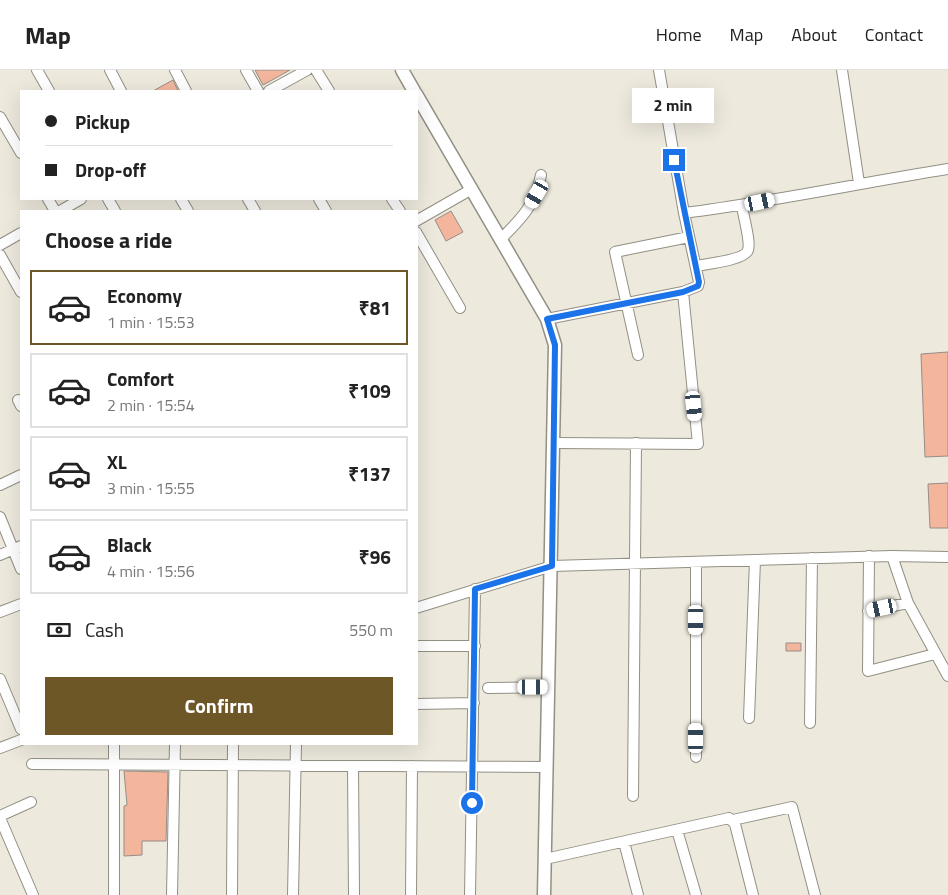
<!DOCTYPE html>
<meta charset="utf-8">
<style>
:root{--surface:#fff;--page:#f2f2f2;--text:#222;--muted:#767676;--line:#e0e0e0;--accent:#6d5727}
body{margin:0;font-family:"Titillium Web",sans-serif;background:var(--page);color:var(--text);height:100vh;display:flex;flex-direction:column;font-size:19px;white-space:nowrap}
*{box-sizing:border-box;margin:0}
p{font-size:16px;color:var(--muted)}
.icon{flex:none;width:28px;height:28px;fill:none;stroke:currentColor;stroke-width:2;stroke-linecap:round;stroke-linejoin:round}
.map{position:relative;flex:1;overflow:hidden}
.side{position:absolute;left:20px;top:140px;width:398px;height:535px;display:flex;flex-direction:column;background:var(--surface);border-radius:0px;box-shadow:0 5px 20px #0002}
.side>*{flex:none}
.guide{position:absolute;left:20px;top:20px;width:398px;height:110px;border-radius:0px;box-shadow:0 5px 20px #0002;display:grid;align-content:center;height:110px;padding:0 25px;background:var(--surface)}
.end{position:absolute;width:22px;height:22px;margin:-11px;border:6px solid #1a73e8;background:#fff;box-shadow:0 0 0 2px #fff}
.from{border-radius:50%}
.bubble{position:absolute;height:35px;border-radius:0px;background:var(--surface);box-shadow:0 5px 20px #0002;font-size:16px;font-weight:700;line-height:35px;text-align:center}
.car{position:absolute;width:15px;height:30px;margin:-15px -8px;border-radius:6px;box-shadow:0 0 4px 1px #0007;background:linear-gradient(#fff 24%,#345 0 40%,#fff 0 76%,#345 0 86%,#fff 0)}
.guide b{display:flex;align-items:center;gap:18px;height:48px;font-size:19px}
.guide b+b{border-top:1px solid var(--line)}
.guide i{width:12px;height:12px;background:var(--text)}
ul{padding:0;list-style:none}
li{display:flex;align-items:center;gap:15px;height:75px;margin:0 10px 8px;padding:0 15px;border:2px solid var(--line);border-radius:0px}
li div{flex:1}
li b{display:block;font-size:19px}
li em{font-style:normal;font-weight:700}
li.on{border-color:var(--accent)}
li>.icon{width:45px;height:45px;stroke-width:1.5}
h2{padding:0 25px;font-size:22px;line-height:60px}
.pay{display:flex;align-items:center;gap:12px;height:55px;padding:0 25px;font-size:19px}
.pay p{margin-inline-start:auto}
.cta{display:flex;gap:10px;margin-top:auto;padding:10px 25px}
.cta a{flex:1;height:58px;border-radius:0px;background:var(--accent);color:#fff;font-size:20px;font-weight:700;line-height:58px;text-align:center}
header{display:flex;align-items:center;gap:30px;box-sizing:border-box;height:70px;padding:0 25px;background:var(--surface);border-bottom:1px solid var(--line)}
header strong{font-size:24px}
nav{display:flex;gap:28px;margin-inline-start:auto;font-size:18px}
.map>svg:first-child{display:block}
</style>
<header>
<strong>Map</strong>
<nav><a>Home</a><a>Map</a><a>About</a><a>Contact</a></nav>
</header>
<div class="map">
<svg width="948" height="825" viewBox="0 0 948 825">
<rect width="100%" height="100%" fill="#ede9dd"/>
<path fill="#f3b69d" stroke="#988c87" d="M 255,0 L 290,0 L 263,15 Z
M 173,10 L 178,21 L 153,21 Z
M 451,141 L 463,162 L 446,171 L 435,150 Z
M 948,282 L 948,386 L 925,387 L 921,284 Z
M 948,413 L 948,458 L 930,458 L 928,414 Z
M 786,573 L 801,573 L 801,581 L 786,581 Z
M 124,701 L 168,702 L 166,771 L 142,771 L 142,785 L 124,786 L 124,736 L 127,735 Z"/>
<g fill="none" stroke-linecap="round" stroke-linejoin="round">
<g stroke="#928f84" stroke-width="12">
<path id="minor" d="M 37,0 L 49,21
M 110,0 L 121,21
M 175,0 L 186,21
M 246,0 L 258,21
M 316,0 L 329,21
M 842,0 L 859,113
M 269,21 L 307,0
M 0,47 L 21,83
M 48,129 L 55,141
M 108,129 L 115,141
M 181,129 L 188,141
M 248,129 L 255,141
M 319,129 L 326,141
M 392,129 L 400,141
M 60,141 L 81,129
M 684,143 C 772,132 860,113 948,99
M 416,151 L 472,119
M 416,162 L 460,238
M 501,169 C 522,148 535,135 541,105
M 0,175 L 21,163
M 0,185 L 21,222
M 696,196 C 706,194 745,190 748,180 C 751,172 743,145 742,136
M 547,249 L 683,222 L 698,216 L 699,212 L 684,143 L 659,0
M 638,285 L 615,182 L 689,167
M 18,330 L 21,336
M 554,373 L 698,374 L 683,222
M 0,415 L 21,405
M 0,447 L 21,499
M 0,485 L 21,476
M 869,486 L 868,601 L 935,584
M 892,486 L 908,533 L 948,606
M 416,538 L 552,496 L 892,486 L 948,487
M 868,541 L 908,533
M 0,542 L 21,534
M 416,576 L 475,576
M 0,609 L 21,659
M 488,618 L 548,617
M 416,634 L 474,633
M 749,648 L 755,490
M 810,653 L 812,488
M 114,674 L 114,825
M 0,678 L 21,670
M 696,687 L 696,492
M 32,694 L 546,697
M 353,696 L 354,825
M 633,726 L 636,373
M 0,746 L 31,732
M 0,748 L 33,825
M 733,750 L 792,737 L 815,825
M 677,760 L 696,825
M 624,772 L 638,825
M 545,789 L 729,748 L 735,754 L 753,825
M 172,825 L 175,674
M 232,825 L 233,674
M 293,825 L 296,674
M 411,825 L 412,696
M 470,825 L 475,519"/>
</g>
<g stroke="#928f84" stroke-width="15">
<path id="major" d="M 402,0 L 414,21
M 416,24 L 547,249 L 555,275 L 544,825"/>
</g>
<use href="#minor" stroke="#fff" stroke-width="10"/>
<use href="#major" stroke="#fff" stroke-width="12"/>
</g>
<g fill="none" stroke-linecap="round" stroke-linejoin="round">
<path stroke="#1a73e8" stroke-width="6" d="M 472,733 L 475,519 L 552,496 L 555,275 L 547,249 L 683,222 L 698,216 L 699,212 L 674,90"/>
</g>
</svg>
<i class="end from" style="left:472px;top:733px"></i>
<i class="end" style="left:674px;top:90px"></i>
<div class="bubble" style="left:632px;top:18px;width:82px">2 min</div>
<i class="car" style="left:537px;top:124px;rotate:210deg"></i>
<i class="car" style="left:760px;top:132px;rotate:78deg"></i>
<i class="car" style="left:694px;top:336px;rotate:174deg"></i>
<i class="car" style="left:882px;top:538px;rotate:258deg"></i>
<i class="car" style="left:696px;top:550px;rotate:180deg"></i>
<i class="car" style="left:533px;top:617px;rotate:90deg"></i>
<i class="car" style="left:696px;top:668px;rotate:0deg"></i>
<div class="guide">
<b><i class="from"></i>Pickup</b>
<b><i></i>Drop-off</b>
</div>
<section class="side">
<h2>Choose a ride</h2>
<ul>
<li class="on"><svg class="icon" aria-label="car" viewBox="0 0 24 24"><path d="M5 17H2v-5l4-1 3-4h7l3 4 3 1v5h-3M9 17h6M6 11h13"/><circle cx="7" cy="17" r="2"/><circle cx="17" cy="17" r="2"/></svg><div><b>Economy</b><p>1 min · 15:53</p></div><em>₹81</em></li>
<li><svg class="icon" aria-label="car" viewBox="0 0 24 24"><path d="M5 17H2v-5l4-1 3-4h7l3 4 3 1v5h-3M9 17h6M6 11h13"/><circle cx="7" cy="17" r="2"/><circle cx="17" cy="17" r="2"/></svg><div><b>Comfort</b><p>2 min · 15:54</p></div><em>₹109</em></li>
<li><svg class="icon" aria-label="car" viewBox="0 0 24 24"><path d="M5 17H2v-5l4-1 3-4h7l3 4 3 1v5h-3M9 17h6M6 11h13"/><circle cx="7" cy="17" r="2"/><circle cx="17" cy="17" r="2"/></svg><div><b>XL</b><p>3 min · 15:55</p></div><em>₹137</em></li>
<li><svg class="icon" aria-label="car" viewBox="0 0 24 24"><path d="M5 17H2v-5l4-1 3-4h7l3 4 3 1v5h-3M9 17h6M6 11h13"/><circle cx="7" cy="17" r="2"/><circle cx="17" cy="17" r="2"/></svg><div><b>Black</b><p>4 min · 15:56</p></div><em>₹96</em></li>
</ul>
<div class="pay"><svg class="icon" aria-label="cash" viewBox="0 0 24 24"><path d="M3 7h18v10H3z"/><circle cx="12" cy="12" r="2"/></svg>Cash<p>550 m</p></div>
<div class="cta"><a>Confirm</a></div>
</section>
</div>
